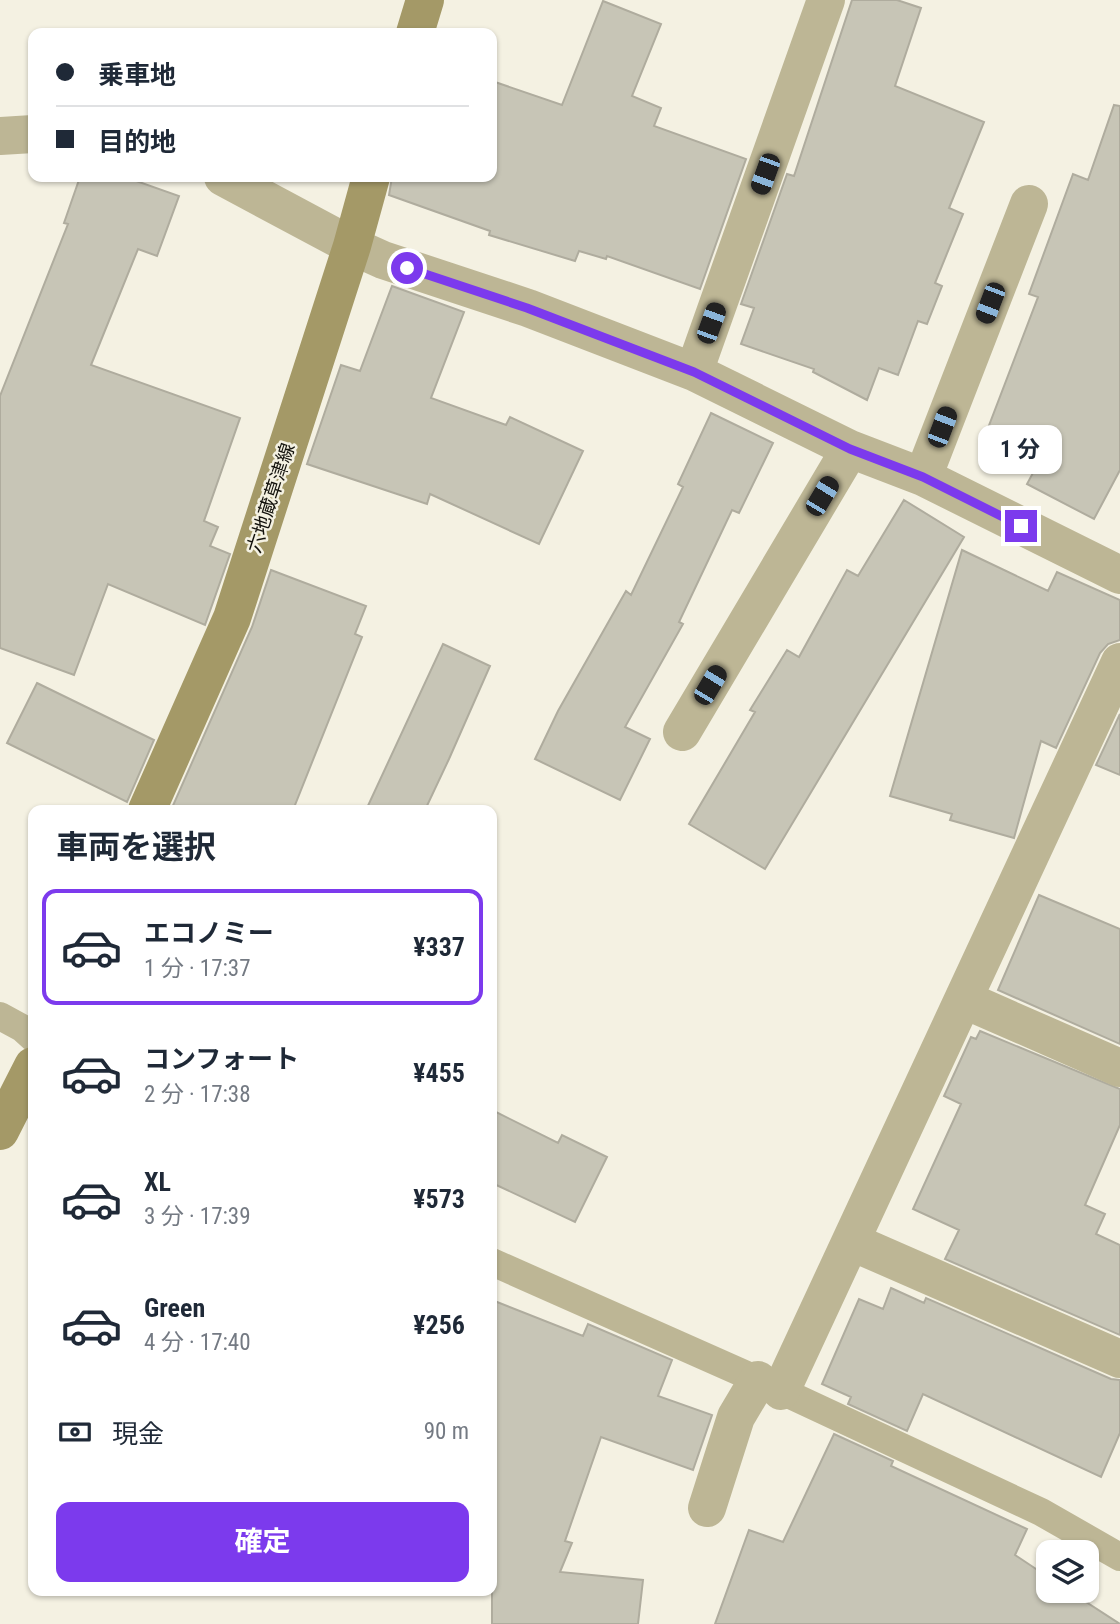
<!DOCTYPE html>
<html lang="ja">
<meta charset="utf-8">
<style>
:root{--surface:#fff;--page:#f6f6f7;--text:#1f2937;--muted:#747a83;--line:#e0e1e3;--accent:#7c3aed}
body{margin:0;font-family:"Roboto Condensed","Noto Sans JP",sans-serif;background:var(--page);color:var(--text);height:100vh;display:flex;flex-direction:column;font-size:26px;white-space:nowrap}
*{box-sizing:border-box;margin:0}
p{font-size:23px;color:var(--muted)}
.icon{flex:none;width:38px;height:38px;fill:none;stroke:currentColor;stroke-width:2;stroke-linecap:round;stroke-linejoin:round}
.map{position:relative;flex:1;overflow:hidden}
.sheet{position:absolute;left:28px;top:805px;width:469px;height:791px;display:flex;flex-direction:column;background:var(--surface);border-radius:14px;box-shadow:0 2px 5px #0004}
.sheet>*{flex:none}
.guide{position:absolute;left:28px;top:28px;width:469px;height:154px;border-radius:14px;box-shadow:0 2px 5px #0004;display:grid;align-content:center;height:154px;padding:0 28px;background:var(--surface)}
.fabs{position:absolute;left:1036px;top:1540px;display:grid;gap:14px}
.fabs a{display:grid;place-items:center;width:63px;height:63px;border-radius:14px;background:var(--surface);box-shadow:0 2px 5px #0004;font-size:35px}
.end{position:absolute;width:32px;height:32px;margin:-16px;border:9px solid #7c3aed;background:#fff;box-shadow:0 0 0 4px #fff}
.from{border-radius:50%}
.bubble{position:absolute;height:49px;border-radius:14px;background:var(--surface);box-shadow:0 2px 5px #0004;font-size:23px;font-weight:700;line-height:49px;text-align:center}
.car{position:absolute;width:21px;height:42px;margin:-21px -10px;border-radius:9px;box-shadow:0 0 5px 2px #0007;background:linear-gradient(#222 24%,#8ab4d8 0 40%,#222 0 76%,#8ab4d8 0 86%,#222 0)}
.guide b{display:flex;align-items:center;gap:24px;height:66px;font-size:26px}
.guide b+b{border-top:2px solid var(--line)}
.guide i{width:18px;height:18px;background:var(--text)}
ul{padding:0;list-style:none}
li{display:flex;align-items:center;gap:21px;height:116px;margin:0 14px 10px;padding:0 14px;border:4px solid transparent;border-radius:14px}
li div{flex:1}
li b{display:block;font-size:26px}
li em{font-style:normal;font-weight:700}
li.active{border-color:var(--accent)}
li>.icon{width:63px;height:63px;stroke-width:1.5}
h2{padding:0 28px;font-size:32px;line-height:84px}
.pay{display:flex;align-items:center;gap:18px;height:77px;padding:0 28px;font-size:26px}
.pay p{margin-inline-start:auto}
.primary-button{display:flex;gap:14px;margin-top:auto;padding:14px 28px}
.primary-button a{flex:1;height:80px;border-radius:14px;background:var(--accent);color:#fff;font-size:28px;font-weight:700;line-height:80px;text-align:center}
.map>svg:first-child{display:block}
</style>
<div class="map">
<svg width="1120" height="1624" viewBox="0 0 1120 1624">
<rect width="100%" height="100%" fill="#f4f1e2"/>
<path fill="#c7c5b6" stroke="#afac9e" stroke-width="2" d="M 852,0 L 897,0 L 921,8 L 895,86 L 984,122 L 949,208 L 963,214 L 935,283 L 942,286 L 927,324 L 918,321 L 898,375 L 879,368 L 867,400 L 813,372 L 814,369 L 741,344 L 754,308 L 741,304 L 787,174 L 794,176 Z
M 603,1 L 661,24 L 632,96 L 661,108 L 654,126 L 746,159 L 700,289 L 607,256 L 606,259 L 579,251 L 575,261 L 489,235 L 490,231 L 389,195 L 392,177 L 492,177 L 492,81 L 562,105 Z
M 1114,105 L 1120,106 L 1120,470 L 1094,519 L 1027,484 L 1041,458 L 985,436 L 1038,297 L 1029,294 L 1073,174 L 1088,180 Z
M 80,177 L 125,177 L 179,196 L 157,256 L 138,249 L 91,365 L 240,418 L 204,521 L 218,527 L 210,546 L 230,554 L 205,625 L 108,584 L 74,675 L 0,648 L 0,396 L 68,224 L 64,223 Z
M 392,286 L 464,312 L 431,398 L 506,425 L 510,417 L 583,451 L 539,544 L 430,494 L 427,504 L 307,464 L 341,365 L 360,371 Z
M 711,413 L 773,443 L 739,513 L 732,510 L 679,622 L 683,624 L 625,727 L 650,739 L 620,800 L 535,759 L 558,711 L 626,591 L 631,595 L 683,487 L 678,484 Z
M 904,500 L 964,537 L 765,869 L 689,824 L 755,712 L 750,710 L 787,650 L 799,657 L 847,570 L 858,576 Z
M 962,550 L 1048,591 L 1057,572 L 1120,600 L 1120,640 L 1108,644 L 1100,653 L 1056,748 L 1041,741 L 1014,838 L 950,820 L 952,814 L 890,796 Z
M 271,570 L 366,606 L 355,634 L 362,637 L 293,810 L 171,810 L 252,627 Z
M 443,644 L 490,666 L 449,759 L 425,810 L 366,810 Z
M 37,683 L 154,740 L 127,802 L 7,743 Z
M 1120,714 L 1120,775 L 1096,765 Z
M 1039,895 L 1120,929 L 1120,1044 L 998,990 Z
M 980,1031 L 1120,1089 L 1120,1125 L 1085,1205 L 1105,1214 L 1096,1234 L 1120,1245 L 1120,1335 L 945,1259 L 959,1230 L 913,1209 L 961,1104 L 944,1096 L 971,1037 L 976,1039 Z
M 492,1110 L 558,1143 L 562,1135 L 607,1157 L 575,1222 L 492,1183 Z
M 891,1288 L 924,1303 L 926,1298 L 1111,1379 L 1120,1380 L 1120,1433 L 1101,1477 L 923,1394 L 907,1431 L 848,1404 L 851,1397 L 822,1384 L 859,1299 L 883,1309 Z
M 492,1300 L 583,1336 L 588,1324 L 672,1360 L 658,1396 L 712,1415 L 693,1470 L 601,1437 L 565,1541 L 572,1543 L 560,1572 L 643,1580 L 638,1624 L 492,1624 Z
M 834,1434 L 893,1461 L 891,1466 L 1027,1529 L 1015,1555 L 1048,1577 L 1048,1591 L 1069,1591 L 1120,1624 L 715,1624 L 749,1530 L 783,1542 Z"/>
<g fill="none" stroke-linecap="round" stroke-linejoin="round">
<path stroke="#bdb695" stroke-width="28" d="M 0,1016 L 22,1028 L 33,1038
M 492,1262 L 758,1380 L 1041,1512 L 1120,1557"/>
<path stroke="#bdb695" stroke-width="38" d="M 0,136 L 33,134
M 223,177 L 352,246 L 383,260 L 528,308 L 694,372 L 850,449 L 923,477 L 1120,575
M 694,372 L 826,0
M 923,477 L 1029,204
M 682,732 L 850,449
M 965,1000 L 1120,1068
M 852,1242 L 1120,1359
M 781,1391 L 1120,662
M 707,1508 L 736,1417 L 758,1380"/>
<path stroke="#a49967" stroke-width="38" d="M 415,33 L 425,0
M 147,810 L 232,618 L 352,246 L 371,177
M 0,1131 L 33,1066"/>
</g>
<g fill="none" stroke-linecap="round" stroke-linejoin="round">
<path stroke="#7c3aed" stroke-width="9" d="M 407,268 L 527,308 L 694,372 L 850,449 L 923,477 L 1021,526"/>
</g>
<g text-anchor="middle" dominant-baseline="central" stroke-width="5" stroke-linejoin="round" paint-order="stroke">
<g font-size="19" fill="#12110c" stroke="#f4f1e2">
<text transform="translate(271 498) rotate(-72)">六地蔵草津線</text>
</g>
</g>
</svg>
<div class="fabs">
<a><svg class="icon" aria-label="layers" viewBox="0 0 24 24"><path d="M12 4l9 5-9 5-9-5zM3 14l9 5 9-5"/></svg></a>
</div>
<i class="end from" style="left:407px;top:268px"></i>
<i class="end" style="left:1021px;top:526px"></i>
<div class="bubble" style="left:978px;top:425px;width:84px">1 分</div>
<i class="car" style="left:765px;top:174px;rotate:200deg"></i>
<i class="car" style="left:990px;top:303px;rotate:201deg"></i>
<i class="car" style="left:711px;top:323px;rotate:20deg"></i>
<i class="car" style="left:942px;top:427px;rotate:21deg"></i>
<i class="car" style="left:822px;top:496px;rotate:31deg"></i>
<i class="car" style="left:710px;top:685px;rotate:31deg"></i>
<div class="guide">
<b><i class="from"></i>乗車地</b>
<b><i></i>目的地</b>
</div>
<section class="sheet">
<h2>車両を選択</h2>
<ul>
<li class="active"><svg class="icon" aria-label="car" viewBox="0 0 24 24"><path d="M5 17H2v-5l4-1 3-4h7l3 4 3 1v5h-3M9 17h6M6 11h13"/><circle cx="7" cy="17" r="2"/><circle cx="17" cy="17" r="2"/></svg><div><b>エコノミー</b><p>1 分 · 17:37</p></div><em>¥337</em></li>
<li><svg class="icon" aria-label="car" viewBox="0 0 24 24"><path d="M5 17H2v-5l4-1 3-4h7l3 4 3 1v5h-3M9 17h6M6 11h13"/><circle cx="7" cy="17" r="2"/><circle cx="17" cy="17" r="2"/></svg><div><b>コンフォート</b><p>2 分 · 17:38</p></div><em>¥455</em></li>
<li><svg class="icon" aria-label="car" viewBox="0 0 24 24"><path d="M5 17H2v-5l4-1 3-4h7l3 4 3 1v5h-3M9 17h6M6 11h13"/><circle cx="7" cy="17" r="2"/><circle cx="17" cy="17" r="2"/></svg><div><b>XL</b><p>3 分 · 17:39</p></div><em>¥573</em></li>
<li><svg class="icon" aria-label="car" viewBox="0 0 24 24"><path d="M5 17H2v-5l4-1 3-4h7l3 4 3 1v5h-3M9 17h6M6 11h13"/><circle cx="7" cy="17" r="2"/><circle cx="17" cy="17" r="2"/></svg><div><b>Green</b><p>4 分 · 17:40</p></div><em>¥256</em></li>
</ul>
<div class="pay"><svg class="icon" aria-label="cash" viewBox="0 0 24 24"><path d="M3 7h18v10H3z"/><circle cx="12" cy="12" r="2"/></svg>現金<p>90 m</p></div>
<div class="primary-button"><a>確定</a></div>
</section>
</div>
